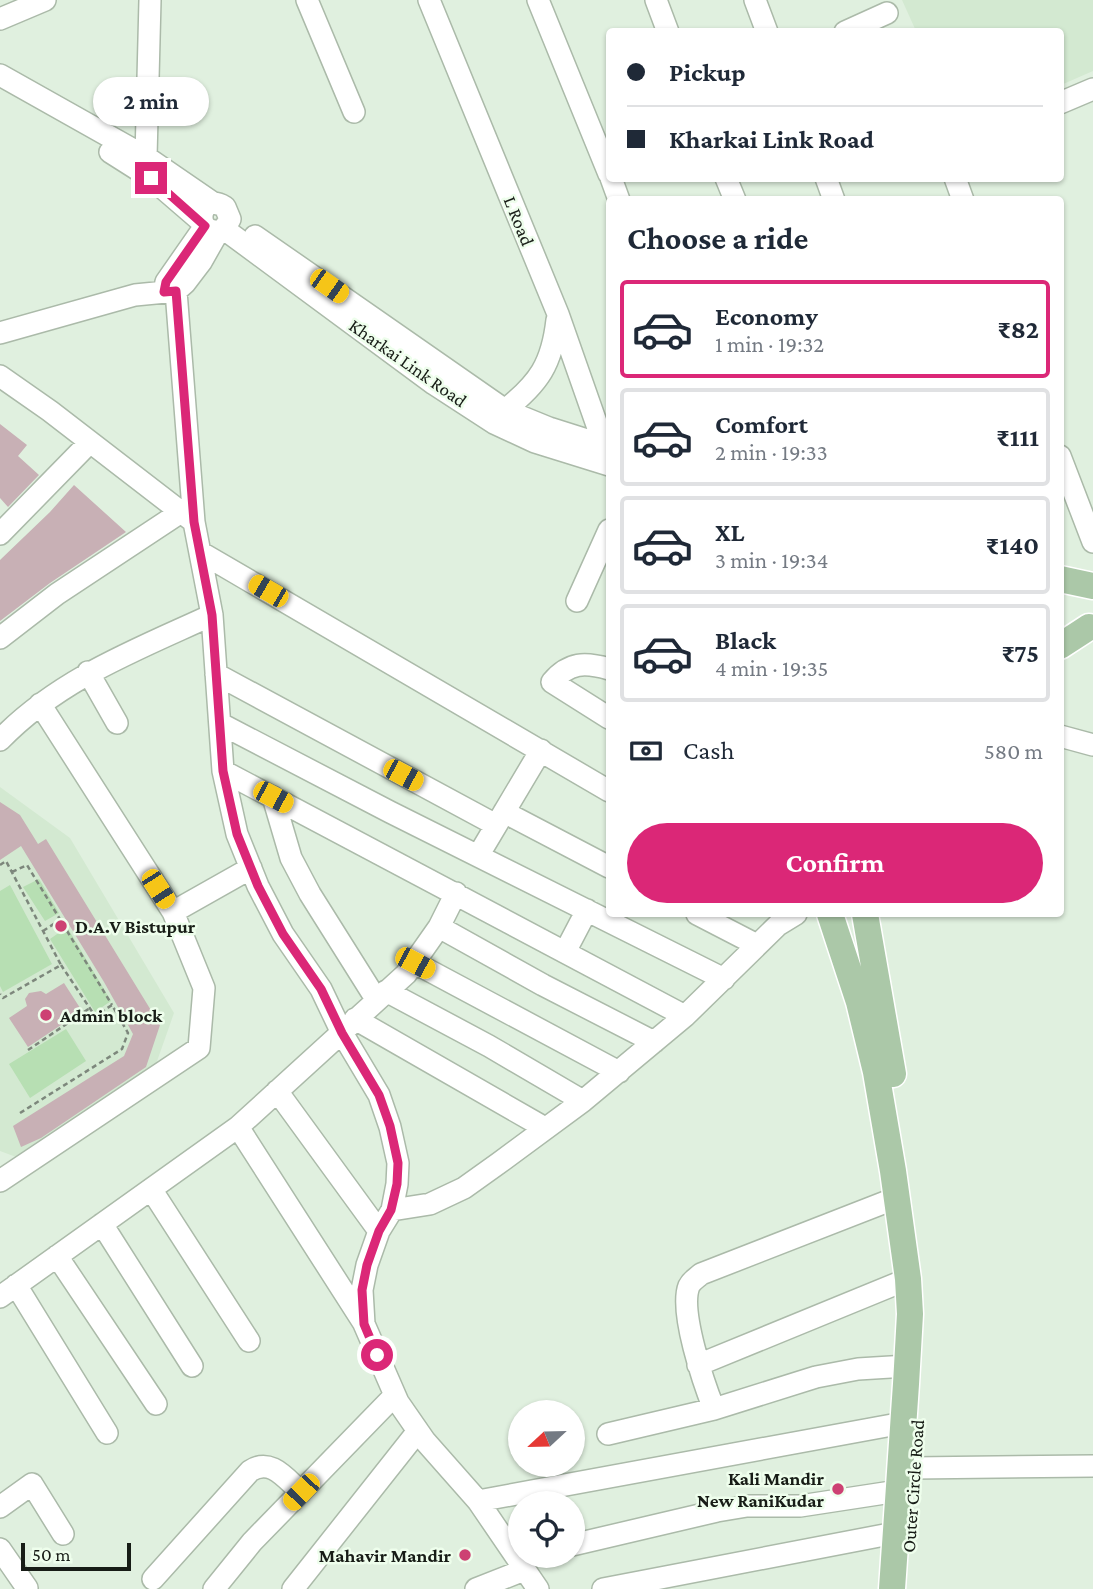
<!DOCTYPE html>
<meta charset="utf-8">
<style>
:root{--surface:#fff;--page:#f2f2f3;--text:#1f2937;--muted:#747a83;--line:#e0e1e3;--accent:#db2777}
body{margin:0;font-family:"Crimson Pro",serif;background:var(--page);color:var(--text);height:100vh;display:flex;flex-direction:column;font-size:26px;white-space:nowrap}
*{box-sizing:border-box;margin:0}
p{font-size:23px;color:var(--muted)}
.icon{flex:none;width:38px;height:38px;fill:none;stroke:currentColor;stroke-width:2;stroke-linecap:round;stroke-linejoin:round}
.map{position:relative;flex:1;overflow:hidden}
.side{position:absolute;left:606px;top:196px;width:458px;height:721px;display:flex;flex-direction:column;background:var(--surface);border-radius:7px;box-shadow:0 2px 5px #0004}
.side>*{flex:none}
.top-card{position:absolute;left:606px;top:28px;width:458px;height:154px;border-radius:7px;box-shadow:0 2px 5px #0004;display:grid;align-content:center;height:154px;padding:0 21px;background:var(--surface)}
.needle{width:46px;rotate:248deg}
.tools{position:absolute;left:508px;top:1400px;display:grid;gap:14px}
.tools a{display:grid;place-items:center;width:77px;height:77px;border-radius:50%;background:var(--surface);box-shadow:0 2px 5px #0004;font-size:35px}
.scale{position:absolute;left:21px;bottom:18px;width:110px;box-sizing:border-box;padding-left:7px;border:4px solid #171c16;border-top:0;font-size:19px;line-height:24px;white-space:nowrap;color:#171c16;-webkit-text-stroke:5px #eefeec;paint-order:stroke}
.end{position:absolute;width:32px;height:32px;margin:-16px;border:9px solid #db2777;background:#fff;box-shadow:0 0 0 4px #fff}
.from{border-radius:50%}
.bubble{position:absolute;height:49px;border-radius:24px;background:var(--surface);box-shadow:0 2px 5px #0004;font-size:23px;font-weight:700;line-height:49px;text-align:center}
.car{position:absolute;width:21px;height:42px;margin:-21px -10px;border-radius:9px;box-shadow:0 0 5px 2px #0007;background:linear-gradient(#f5c518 24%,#345 0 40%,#f5c518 0 76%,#345 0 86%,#f5c518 0)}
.top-card b{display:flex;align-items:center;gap:24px;height:66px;font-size:26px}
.top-card b+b{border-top:2px solid var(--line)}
.top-card i{width:18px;height:18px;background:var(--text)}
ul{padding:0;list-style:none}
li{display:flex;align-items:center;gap:21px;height:98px;margin:0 14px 10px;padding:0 7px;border:4px solid var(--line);border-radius:7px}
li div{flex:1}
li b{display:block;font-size:26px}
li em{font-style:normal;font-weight:700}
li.selected{border-color:var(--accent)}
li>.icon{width:63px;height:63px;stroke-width:1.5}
h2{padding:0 21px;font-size:32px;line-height:84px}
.pay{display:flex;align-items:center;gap:18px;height:77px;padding:0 21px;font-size:26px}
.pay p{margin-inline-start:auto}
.cta{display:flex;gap:14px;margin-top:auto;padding:14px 21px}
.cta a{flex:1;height:80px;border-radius:42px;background:var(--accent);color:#fff;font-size:28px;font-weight:700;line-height:80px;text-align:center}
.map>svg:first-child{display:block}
</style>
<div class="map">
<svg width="1093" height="1589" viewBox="0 0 1093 1589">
<rect width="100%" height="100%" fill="#e0f0df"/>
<path fill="#d3e9d1" d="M 902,0 L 1093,0 L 1093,71 L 1061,85 L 1060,32 L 916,31 Z
M 0,787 L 70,838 L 174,1013 L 149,1084 L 45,1147 L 16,1157 L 0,1151 Z"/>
<path fill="#b7dfb3" d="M 39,879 L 59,913 L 45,921 L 23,887 Z
M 10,885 L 52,964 L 3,992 L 0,986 L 0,891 Z
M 67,927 L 111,1001 L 95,1012 L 50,939 Z
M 66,1029 L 86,1061 L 30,1098 L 9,1064 Z"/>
<path fill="#c8b0b5" d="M 0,424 L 27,445 L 18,456 L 39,475 L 8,507 L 0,498 Z
M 74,485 L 126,532 L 50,583 L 0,621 L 0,560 L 50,512 Z
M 0,802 L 20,815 L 38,844 L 46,839 L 160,1025 L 146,1067 L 41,1138 L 21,1147 L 13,1126 L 124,1056 L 133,1034 L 104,982 L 21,846 L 0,860 Z
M 64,983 L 82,1011 L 28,1047 L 9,1018 L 27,1006 L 25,999 L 29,993 L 41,991 L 46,994 Z"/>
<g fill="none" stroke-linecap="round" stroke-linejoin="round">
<g stroke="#abbaa9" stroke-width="24">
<path id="minor" d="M 307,0 L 354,112
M 429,0 L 558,314 L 604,445
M 538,0 L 609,174
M 656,0 L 668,32
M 755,0 L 767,32
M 0,19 L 45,0
M 845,32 L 887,13
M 0,75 L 146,157 L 213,203
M 1060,103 L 1093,89
M 110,152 L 151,178 L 202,222
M 146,157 L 150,0
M 611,178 L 619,200
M 726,178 L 735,200
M 826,178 L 834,200
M 955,178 L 963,200
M 224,229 L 230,219 L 225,207 C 196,190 193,241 224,229 L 434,384 L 494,423 L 535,442 L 609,465
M 255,236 L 505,410 L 549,428 L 609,447
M 176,291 L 194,522 L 212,615 L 223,771 L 237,834 L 258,886 L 283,934 L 321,989 L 342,1033 L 379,1095 L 390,1127 L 398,1163 L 397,1184 L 392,1210 L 379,1231 L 367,1265 L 362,1290 L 364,1324 L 398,1402 L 425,1441 L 478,1501 L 538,1589
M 164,292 L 166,282 L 205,226
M 0,333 L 135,295 L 176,291 L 185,283 L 201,262 L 218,232
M 0,376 L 50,411 L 194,522
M 505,410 C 539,383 552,364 557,320
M 1060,456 L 1093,542
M 0,534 L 90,442
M 200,552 L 609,791
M 577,601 L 609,530
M 0,638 L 57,594 L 181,512
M 609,669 C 585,662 569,662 552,682 L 609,718
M 88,672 L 117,723
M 216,674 L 496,825
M 40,704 L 173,912 L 251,868
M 221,724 L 390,812 L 724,979
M 1060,736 L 1093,745
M 0,740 C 59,679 136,650 212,615
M 223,771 L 685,1016
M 273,797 L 291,858 L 310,894 L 376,999
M 504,812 L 609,867
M 478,856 L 541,750
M 697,914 L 757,945
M 439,927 L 543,985 L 654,1042
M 565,952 L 587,910
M 415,963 L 619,1072
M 386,991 L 489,1046 L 583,1101
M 355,1019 L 545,1128
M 277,1091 L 379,1231
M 238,1127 L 363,1322
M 0,1181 L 199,1048 L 204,988 L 173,912
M 151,1189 L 249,1341
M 392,1210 L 430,1204 L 464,1188 L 499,1163 L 583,1101 L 685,1016 L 778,925 L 796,914
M 102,1224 L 192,1366
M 57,1256 L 156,1404
M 16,1285 L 107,1433
M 0,1297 L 238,1127 L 406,974 L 439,927 L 456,893
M 698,1365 L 908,1279
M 714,1409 C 704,1384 679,1311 689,1286 C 692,1280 697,1278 701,1274 L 896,1198
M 608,1434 L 714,1409 L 816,1377 L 858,1369 L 907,1366
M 913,1468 L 1093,1466
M 478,1501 L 903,1423
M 0,1507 L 32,1484 L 63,1534
M 572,1545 L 717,1511 L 747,1506 L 800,1506 L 898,1491
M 0,1549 L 27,1588
M 153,1579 L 250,1471 C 271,1457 286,1479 301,1492
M 214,1589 L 252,1542 L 395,1395
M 293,1589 L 418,1431
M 476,1589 L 524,1570
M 603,1589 L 895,1533"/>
</g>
<g stroke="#fff" stroke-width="29">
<path id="major" d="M 1060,579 L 1093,586
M 1060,646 L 1089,627
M 830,914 L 859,1002 L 876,1072 L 893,1171 L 908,1279 L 910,1314 L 906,1384 L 892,1589
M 865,914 L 893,1074"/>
</g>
<path stroke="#7d877c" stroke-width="2.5" stroke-dasharray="5 3.5" stroke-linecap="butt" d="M 0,865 L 6,861 L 61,965 L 3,998 L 0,994
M 12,872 L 27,865 L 112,1005
M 43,931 L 60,920
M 28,1050 L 90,1008
M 20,1113 L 122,1049 L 128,1033 L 112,1005 L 95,1016 L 61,965"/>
<use href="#minor" stroke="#fff" stroke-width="21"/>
<use href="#major" stroke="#abc8a8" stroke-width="26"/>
</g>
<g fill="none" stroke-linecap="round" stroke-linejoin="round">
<path stroke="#db2777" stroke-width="9" d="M 151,178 L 205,226 L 166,282 L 164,292 L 176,291 L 194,522 L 212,615 L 223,771 L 237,834 L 258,886 L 283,934 L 321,989 L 342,1033 L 379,1095 L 390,1126 L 398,1163 L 397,1184 L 391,1210 L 379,1231 L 367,1265 L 362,1290 L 364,1324 L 377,1355"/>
</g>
<g fill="#cd4173" stroke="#eefeec" stroke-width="2.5">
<circle cx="61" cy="926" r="7"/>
<circle cx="46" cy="1015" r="7"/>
<circle cx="838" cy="1489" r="7"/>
<circle cx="465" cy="1555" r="7"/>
</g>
<g text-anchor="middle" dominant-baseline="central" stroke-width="5" stroke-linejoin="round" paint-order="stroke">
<g font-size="19" fill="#171c16" stroke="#eefeec">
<text transform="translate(519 221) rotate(68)">L Road</text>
<text transform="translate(408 363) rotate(35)">Kharkai Link Road</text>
<text transform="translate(913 1486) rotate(-86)">Outer Circle Road</text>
</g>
<g font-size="19" font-weight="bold" fill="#171c16" stroke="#eefeec" text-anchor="start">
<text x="75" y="926">D.A.V Bistupur</text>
<text x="60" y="1015">Admin block</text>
<text x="824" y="1478" text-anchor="end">Kali Mandir<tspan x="824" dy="22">New RaniKudar</tspan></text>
<text x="451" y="1555" text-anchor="end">Mahavir Mandir</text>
</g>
</g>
</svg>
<div class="tools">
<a><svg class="needle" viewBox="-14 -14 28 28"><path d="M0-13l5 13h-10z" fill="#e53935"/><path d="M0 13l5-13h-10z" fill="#747a83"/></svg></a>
<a><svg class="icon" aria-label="locate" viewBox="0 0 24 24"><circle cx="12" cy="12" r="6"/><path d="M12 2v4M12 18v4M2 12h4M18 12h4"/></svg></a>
</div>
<div class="scale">50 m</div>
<i class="end from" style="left:377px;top:1355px"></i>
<i class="end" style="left:151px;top:178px"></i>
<div class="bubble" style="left:93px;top:77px;width:116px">2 min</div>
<i class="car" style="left:329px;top:286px;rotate:125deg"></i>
<i class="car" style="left:268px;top:591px;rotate:300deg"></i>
<i class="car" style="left:403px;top:775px;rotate:118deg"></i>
<i class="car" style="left:273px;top:797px;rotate:118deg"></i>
<i class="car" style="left:158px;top:889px;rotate:147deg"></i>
<i class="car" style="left:415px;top:963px;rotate:118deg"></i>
<i class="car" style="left:301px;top:1492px;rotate:224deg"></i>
<div class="top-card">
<b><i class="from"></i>Pickup</b>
<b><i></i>Kharkai Link Road</b>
</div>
<section class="side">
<h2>Choose a ride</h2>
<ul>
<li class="selected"><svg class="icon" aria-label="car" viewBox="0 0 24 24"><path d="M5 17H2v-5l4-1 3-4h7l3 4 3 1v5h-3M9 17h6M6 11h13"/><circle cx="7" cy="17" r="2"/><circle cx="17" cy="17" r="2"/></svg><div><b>Economy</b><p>1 min · 19:32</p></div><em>₹82</em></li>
<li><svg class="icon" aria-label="car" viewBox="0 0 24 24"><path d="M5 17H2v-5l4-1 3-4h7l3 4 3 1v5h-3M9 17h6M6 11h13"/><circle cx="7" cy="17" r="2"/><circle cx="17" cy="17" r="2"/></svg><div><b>Comfort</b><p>2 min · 19:33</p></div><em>₹111</em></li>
<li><svg class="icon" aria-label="car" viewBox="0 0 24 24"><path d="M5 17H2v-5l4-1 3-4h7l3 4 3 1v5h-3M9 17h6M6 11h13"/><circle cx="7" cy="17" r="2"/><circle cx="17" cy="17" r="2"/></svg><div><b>XL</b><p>3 min · 19:34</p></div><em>₹140</em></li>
<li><svg class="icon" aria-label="car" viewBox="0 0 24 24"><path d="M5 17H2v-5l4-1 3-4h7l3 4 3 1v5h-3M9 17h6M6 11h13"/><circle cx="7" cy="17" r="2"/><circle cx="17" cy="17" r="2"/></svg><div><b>Black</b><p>4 min · 19:35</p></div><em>₹75</em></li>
</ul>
<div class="pay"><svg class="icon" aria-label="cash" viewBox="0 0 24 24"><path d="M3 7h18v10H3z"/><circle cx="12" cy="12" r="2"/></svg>Cash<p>580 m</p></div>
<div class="cta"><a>Confirm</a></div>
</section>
</div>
